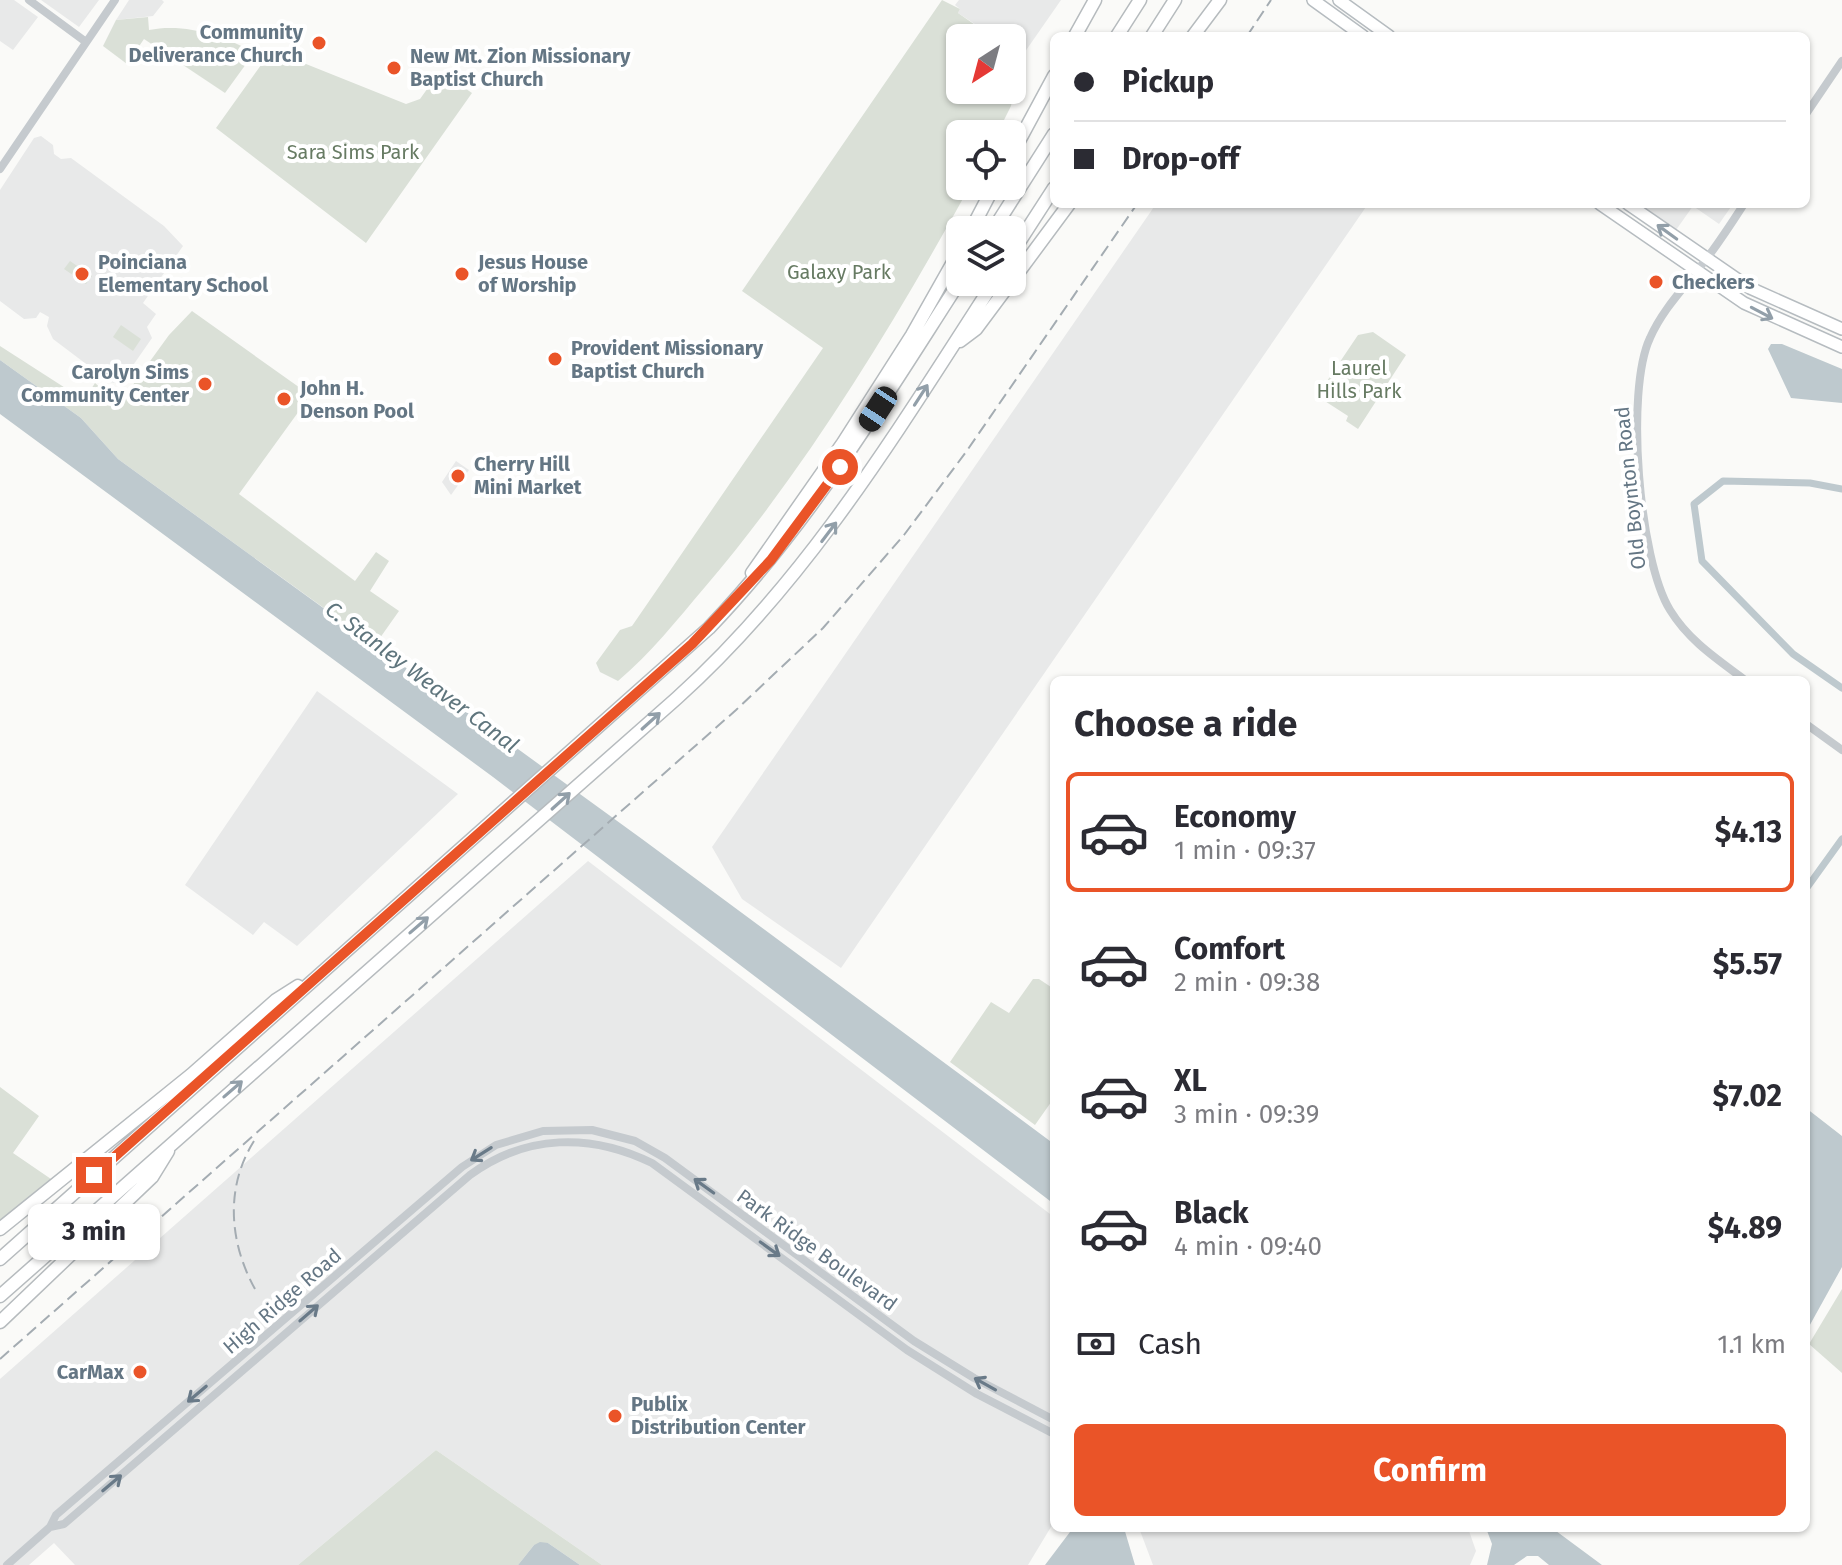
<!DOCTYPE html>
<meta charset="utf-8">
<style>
:root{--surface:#fff;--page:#f7f7f7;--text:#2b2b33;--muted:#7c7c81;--line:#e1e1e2;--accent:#ea5428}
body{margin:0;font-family:"Fira Sans",sans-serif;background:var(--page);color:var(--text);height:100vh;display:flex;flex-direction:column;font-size:30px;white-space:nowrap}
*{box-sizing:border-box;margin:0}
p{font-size:26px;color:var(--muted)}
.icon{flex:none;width:44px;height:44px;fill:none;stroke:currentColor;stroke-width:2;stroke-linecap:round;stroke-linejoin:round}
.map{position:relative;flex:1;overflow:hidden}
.sheet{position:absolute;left:1050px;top:676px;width:760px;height:856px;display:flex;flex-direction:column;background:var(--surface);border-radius:12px;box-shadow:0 2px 6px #0004}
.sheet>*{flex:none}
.hud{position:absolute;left:1050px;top:32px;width:760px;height:176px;border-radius:12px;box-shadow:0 2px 6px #0004;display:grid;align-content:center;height:176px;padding:0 24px;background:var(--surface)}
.needle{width:52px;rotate:216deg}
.buttons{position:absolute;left:946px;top:24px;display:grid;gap:16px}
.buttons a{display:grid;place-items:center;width:80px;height:80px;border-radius:12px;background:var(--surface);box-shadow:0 2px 6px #0004;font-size:40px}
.end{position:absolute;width:36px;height:36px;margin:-18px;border:10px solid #ea5428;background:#fff;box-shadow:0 0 0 4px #fff}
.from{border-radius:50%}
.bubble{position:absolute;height:56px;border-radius:12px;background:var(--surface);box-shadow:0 2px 6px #0004;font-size:26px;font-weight:700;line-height:56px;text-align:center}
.car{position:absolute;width:24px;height:48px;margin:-24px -12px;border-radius:10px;box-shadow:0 0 6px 2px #0007;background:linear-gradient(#222 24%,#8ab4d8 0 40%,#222 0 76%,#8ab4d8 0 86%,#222 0)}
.hud b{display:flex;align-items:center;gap:28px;height:76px;font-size:30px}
.hud b+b{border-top:2px solid var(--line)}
.hud i{width:20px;height:20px;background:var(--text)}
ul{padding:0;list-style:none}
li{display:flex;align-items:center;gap:24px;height:120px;margin:0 16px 12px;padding:0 8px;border:4px solid transparent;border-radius:12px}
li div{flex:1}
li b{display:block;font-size:30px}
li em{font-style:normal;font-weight:700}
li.selected{border-color:var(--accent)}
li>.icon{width:72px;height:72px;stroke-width:1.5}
h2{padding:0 24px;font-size:36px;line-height:96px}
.pay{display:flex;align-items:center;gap:20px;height:88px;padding:0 24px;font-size:30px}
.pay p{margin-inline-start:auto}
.primary-button{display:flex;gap:16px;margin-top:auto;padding:16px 24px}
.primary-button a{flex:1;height:92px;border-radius:12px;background:var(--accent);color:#fff;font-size:32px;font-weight:700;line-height:92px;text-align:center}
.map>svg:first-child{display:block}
</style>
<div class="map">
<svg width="1842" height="1565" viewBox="0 0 1842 1565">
<rect width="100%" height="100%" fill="#fafaf8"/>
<path fill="#e8e9e9" d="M 0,0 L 14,0 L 38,17 L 13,50 L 0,41 Z
M 41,0 L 99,0 L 79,27 Z
M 129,0 L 162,0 L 164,2 L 153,16 L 116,20 Z
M 959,0 L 1061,0 L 1020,59 L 1012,54 L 1012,38 L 988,38 L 982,34 L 984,30 L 958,13 L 960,9 L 955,5 Z
M 41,136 L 53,145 L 54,154 L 61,159 L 71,158 L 164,226 L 183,246 L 143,303 L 156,314 L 147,327 L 152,338 L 120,384 L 110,382 L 53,339 L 47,326 L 49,317 L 40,312 L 36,318 L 24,319 L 0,301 L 0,190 L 34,138 Z
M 1156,204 L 1368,204 L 841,968 L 742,899 L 712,847 Z
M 1640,204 L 1733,204 L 1719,224 L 1693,206 L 1676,230 Z
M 456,461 L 469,470 L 451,495 L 442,482 Z
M 317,691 L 458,794 L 297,946 L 264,922 L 253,935 L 185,885 Z
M 588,861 L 1054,1217 L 1054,1522 L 1028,1565 L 602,1565 L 436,1450 L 298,1565 L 75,1565 L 54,1543 L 29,1565 L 0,1565 L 0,1379 Z
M 1139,1528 L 1468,1528 L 1476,1551 L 1470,1565 L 1153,1565 Z"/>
<path fill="#dae0d7" d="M 942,0 L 960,9 L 958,13 L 984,31 L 982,34 L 988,38 L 960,38 L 960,90 L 1012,90 L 1012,54 L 1020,59 L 1011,106 L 997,134 L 960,134 L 960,186 L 970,186 C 893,325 808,466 705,587 C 677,620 651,653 618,681 L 600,672 L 596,663 L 620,630 L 632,626 L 823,348 L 742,291 Z
M 148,17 L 149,30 C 184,23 224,35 254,53 L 225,93 L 144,39 L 127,64 L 103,46 L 116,20 Z
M 273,56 L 291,58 L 406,104 L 420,99 L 440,71 L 472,93 L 366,243 L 216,128 L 261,65 Z
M 70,261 L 92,276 L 86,284 L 64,269 Z
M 192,311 L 303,390 L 307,400 L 239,494 L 355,581 L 376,552 L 389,561 L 370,591 L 399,611 L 375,645 L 118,459 L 81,418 L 0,360 L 0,346 L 84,400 L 95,383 L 119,404 L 169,335 Z
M 121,325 L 141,339 L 133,351 L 113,337 Z
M 1373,332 L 1406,355 L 1358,429 L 1346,421 L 1348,416 L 1317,396 L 1358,335 Z
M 1033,979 L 1039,979 L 1054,989 L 1054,1098 L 1035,1125 L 950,1062 L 991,1002 L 1009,1013 Z
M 0,1087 L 39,1116 L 13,1153 L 51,1179 L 0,1220 Z
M 1842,1289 L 1842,1373 L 1809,1344 Z
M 436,1450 L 602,1565 L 580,1565 L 548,1543 L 534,1545 L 518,1565 L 298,1565 Z"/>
<path fill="#bec9ce" d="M 1771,344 L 1782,344 L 1842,369 L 1842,403 L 1791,398 L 1768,349 Z
M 0,360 L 81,418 L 118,459 L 642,839 L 1054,1144 L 1054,1204 L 493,777 L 0,414 Z
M 1806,1108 L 1842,1136 L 1842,1267 L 1806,1332 Z
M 1073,1528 L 1124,1528 L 1135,1565 L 1045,1565 Z
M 1486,1528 L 1552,1528 L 1602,1565 L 1549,1565 L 1538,1556 L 1527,1556 L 1514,1565 L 1487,1565 L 1492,1544 Z
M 540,1542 L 548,1543 L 580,1565 L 518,1565 L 534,1545 Z"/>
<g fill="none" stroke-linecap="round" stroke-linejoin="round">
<path stroke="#bec9ce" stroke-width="7" d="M 1842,489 L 1810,483 L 1723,481 L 1694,504 L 1702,561 L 1793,654 L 1842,688
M 1806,889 L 1842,839"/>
<g stroke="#b6bcc0" stroke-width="14">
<path id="primary" d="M 1313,0 L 1363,36
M 1339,0 L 1389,36
M 1600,204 L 1744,303 L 1842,347
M 1628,204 L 1750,288 L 1842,329"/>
</g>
<g stroke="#b6bbbe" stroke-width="15">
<path id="motorway" d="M 1075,36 L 1095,0
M 1117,36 L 1140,0
M 1152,36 L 1175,0
M 1193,36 L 1220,0
M 1012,154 L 1054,76
M 971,230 L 994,186
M 993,230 L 1054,134
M 1012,253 L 1054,188
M 1012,281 L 1069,204
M 960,341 L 976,329 L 1011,282
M 752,573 L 843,443 L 912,335 L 960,250
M 0,1229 L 191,1075 L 276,1000 L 298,986
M 0,1259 L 709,628 C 809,524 882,402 960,281
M 0,1296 L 677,698 C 809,579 898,430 994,282
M 0,1322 L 152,1177 L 168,1151"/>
</g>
<path stroke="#c5cace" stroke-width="8" d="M 29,0 L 86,42
M 1806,114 L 1842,61
M 0,169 L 115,0
M 1744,204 C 1733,221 1722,238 1710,254 C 1690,282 1664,306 1650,338 C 1625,391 1639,560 1670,610 C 1689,641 1717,659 1745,680
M 1806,724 L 1842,750
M 50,1527 L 56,1515 L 462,1167 L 496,1145 L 543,1131 L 592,1130 L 635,1141 L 665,1158 L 914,1341 L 974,1378 L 1054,1420
M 7,1565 L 50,1527 L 64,1524 L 470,1175 C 526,1134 591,1133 652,1163 L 907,1350 L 977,1394 L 1054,1434"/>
<use href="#primary" stroke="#fff" stroke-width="11"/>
<use href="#motorway" stroke="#fff" stroke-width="12"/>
<path stroke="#a4acb2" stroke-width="2" stroke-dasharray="12 6" stroke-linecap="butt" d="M 1247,36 L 1271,0
M 254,1141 C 225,1187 229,1242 255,1289
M 0,1359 L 736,710 L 823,628 L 904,535 L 966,452 L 1137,204"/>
</g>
<defs><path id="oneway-shaft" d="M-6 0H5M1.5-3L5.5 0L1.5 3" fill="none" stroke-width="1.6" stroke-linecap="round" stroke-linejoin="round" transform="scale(2)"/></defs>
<g stroke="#929fa9">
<use href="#oneway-shaft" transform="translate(1667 232) rotate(-144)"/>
<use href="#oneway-shaft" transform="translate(1762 313) rotate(28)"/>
<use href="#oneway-shaft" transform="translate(921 395) rotate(-57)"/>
<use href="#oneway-shaft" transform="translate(829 532) rotate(-53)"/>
<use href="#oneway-shaft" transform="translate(651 721) rotate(-42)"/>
<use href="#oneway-shaft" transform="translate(561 801) rotate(-42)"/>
<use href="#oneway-shaft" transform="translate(419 925) rotate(-41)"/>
<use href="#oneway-shaft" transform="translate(233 1089) rotate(-41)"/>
</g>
<g stroke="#697a88">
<use href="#oneway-shaft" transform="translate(481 1154) rotate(148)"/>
<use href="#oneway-shaft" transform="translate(704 1186) rotate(-144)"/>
<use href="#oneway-shaft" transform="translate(770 1249) rotate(36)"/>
<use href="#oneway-shaft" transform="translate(309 1313) rotate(-41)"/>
<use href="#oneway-shaft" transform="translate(985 1384) rotate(-151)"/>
<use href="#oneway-shaft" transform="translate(197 1394) rotate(140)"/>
<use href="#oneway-shaft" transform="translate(112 1483) rotate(-40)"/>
</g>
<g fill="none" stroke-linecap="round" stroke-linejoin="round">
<path stroke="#ea5428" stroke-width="10" d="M 94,1175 L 692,644 L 771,560 L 840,467"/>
</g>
<g fill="#ea5428" stroke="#fff" stroke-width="3">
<circle cx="319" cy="43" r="8"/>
<circle cx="394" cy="68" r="8"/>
<circle cx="82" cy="274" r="8"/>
<circle cx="462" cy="274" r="8"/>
<circle cx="1656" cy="282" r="8"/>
<circle cx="555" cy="359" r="8"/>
<circle cx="205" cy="384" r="8"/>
<circle cx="284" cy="399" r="8"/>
<circle cx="458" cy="476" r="8"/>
<circle cx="140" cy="1372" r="8"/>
<circle cx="615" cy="1416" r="8"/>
</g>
<g text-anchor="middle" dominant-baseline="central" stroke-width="8" stroke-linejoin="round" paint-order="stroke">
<g font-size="20" font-weight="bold" fill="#647684" stroke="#fff" text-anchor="start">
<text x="303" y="32" text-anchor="end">Community<tspan x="303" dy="23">Deliverance Church</tspan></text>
<text x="410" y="56">New Mt. Zion Missionary<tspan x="410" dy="23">Baptist Church</tspan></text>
<text x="98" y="262">Poinciana<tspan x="98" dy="23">Elementary School</tspan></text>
<text x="478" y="262">Jesus House<tspan x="478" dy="23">of Worship</tspan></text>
<text x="1672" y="282">Checkers</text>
<text x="571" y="348">Provident Missionary<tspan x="571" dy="23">Baptist Church</tspan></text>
<text x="189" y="372" text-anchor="end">Carolyn Sims<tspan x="189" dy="23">Community Center</tspan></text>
<text x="300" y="388">John H.<tspan x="300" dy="23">Denson Pool</tspan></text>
<text x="474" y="464">Cherry Hill<tspan x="474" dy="23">Mini Market</tspan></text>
<text x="124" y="1372" text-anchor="end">CarMax</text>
<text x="631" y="1404">Publix<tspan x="631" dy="23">Distribution Center</tspan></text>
</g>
<g font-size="20" fill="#677b63" stroke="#fff">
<text x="353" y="152">Sara Sims Park</text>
<text x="839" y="272">Galaxy Park</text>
<text x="1359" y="368">Laurel<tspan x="1359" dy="23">Hills Park</tspan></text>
</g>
<g font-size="20" fill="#647684" stroke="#fff">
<text transform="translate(1630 488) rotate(-96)">Old Boynton Road</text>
<text transform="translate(817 1250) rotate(36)">Park Ridge Boulevard</text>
<text transform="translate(282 1301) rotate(-41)">High Ridge Road</text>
</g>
<g font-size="22" font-style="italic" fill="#5f757d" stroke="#fff">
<text transform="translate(422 677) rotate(37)">C. Stanley Weaver Canal</text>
</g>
</g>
</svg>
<div class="buttons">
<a><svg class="needle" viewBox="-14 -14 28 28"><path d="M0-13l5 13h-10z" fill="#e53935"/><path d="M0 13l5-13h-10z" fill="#7c7c81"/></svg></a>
<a><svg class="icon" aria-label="locate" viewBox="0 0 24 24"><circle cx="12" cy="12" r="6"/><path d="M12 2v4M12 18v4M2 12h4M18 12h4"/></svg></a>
<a><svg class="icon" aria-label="layers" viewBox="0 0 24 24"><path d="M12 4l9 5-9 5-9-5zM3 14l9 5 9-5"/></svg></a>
</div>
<i class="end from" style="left:840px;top:467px"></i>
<i class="end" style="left:94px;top:1175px"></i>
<div class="bubble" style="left:28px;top:1204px;width:132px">3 min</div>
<i class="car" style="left:878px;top:409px;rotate:213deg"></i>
<div class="hud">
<b><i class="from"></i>Pickup</b>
<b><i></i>Drop-off</b>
</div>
<section class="sheet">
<h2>Choose a ride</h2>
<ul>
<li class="selected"><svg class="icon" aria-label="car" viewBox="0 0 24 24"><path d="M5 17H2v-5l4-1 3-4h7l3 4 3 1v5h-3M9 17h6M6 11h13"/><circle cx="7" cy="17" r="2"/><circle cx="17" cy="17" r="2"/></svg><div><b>Economy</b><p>1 min · 09:37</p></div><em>$4.13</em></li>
<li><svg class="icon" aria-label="car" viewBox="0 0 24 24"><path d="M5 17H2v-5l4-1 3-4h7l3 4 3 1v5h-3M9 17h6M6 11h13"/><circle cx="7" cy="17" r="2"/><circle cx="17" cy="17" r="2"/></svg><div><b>Comfort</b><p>2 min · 09:38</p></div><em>$5.57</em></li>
<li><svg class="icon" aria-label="car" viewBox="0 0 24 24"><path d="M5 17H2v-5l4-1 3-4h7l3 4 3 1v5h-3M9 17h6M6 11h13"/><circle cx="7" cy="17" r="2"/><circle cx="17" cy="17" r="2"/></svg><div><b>XL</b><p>3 min · 09:39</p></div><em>$7.02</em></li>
<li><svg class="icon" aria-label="car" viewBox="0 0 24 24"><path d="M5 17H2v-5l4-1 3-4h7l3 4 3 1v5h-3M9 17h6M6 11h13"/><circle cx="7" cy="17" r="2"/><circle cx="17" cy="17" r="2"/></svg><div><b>Black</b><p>4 min · 09:40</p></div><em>$4.89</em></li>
</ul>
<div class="pay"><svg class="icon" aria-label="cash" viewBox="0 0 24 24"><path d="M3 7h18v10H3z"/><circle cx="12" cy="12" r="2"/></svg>Cash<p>1.1 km</p></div>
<div class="primary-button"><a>Confirm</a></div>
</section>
</div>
